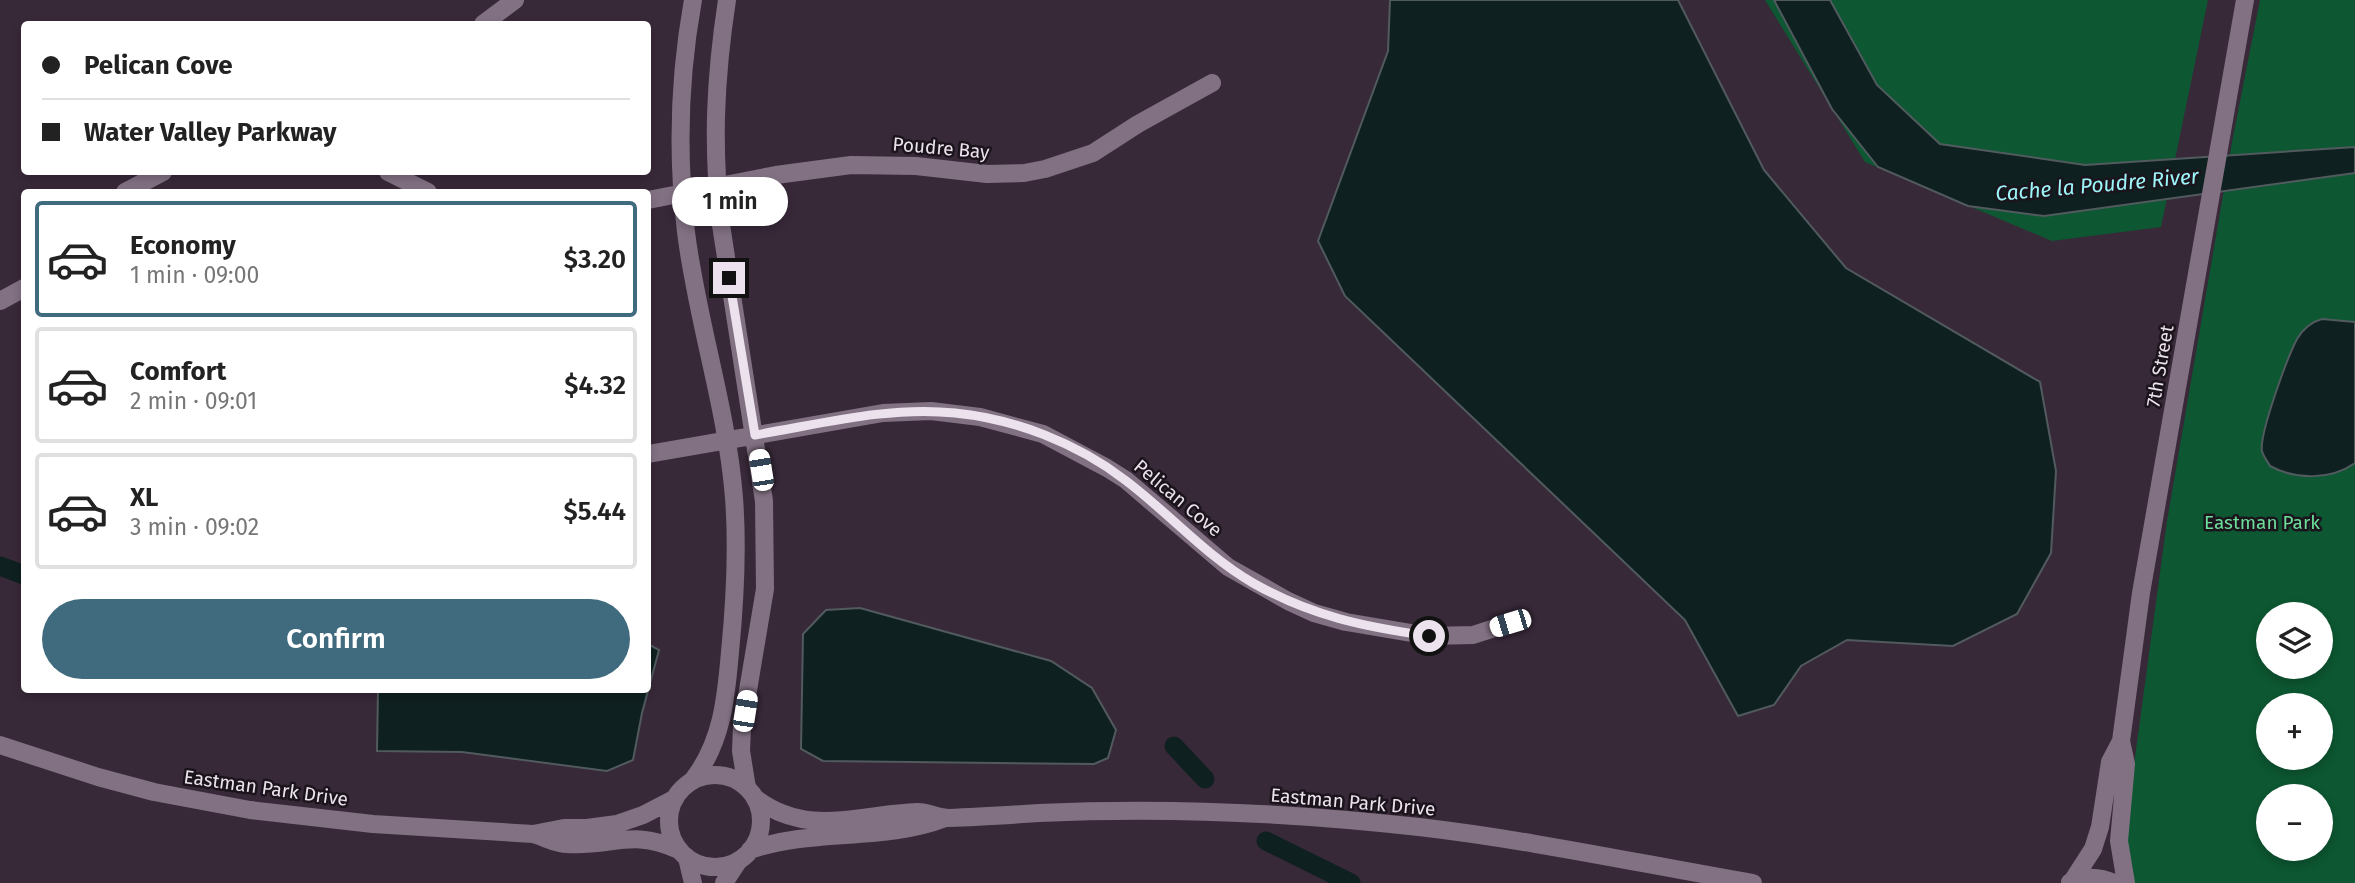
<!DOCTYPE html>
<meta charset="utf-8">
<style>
:root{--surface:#fff;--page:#f2f2f2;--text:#222;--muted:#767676;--line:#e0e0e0;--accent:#406b7e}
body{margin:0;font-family:"Fira Sans",sans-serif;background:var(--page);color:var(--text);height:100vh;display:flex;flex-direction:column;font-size:26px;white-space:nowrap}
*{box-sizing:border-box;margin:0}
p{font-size:23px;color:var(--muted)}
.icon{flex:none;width:38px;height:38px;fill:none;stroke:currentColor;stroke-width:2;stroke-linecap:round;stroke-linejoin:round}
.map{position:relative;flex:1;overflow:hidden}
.sheet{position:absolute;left:21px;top:189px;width:630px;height:504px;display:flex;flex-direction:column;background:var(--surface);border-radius:7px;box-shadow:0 4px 10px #0003}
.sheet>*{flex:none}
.guide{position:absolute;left:21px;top:21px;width:630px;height:154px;border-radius:7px;box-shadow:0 4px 10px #0003;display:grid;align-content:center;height:154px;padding:0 21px;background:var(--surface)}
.buttons{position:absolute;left:2256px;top:602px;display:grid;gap:14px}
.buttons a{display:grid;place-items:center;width:77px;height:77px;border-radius:50%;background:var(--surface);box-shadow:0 4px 10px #0003;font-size:35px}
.end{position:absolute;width:32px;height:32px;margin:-16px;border:9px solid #ece2ed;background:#111;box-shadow:0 0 0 4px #111}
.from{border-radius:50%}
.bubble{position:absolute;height:49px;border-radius:24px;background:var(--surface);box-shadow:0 4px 10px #0003;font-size:23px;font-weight:600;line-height:49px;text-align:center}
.car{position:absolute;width:21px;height:42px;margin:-21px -10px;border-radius:9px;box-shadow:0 0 5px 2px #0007;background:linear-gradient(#fff 24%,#345 0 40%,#fff 0 76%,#345 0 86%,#fff 0)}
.guide b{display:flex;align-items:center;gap:24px;height:66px;font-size:26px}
.guide b+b{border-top:2px solid var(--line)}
.guide i{width:18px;height:18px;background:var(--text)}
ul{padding:12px 0 0;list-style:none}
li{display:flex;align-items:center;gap:21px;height:116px;margin:0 14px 10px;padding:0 7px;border:4px solid var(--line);border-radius:7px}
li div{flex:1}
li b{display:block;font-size:26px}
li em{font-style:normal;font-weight:600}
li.current{border-color:var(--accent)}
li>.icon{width:63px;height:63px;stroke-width:1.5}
.action{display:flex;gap:14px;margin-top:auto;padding:14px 21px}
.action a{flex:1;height:80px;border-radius:42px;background:var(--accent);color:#fff;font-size:28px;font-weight:600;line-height:80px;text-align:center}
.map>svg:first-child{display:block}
</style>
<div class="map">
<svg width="2355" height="883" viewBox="0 0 2355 883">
<rect width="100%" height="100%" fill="#382939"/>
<path fill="#0d5732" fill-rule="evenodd" d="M 1765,0 L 2208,0 L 2161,227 L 2052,241 L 1865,162 Z
M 2260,0 L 2355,0 L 2355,883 L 2118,883 L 2167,521 L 2233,137 ZM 2268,614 L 2320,614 L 2320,667 L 2268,667 ZM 2268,705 L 2320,705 L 2320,758 L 2268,758 ZM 2268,796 L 2320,796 L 2320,849 L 2268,849 Z"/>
<path fill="#0f2020" stroke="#515a5e" stroke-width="2" d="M 1390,0 L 1678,0 L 1764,170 L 1846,268 L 2040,382 L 2056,471 L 2051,553 L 2017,614 L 1953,646 L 1847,640 L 1801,666 L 1774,705 L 1738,716 L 1685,620 L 1345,296 L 1318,241 L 1388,51 Z
M 1774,0 L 1830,0 L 1877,85 L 1940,144 L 2085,165 L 2355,147 L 2355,173 L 2044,216 L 1968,206 L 1878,167 L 1832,109 Z
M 2322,319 L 2355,322 L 2355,463 C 2331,480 2296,480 2270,466 C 2268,462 2263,456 2262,451 C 2259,434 2288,356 2297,339 C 2303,329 2311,322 2322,319 Z
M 860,608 L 1051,661 L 1092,688 L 1116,730 L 1108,758 L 1094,764 L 823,761 L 801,749 L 803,634 L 826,610 Z
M 648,644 L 659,650 L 642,713 L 633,760 L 607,771 L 462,752 L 377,751 L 378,690 L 648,690 Z"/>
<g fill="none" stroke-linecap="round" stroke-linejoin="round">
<path stroke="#0f2020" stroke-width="19" d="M 0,566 L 24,575
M 1174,746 L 1205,779
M 1266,841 L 1351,883"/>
<path stroke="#827183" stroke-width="18" d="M 727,0 C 715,79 712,146 721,225 L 764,501 L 765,589 L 742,726 L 741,751 L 747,788
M 483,24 L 515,0
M 388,172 L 428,192
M 125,192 L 163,172
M 648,200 L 776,175 L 851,165 L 916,166 L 987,174 L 1024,173 L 1045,169 L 1093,153 L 1138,124 L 1212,83
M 0,301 L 24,288
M 648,454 L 883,413 L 931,411 L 980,417 L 1043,434 L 1107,468 L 1126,480 L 1228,567 L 1288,601 L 1314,613 L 1346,622 L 1429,636 L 1473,635 L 1510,623
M 692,781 C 722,743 726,699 730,652 C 735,601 738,550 734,498 C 727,408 697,321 686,232 C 677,155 679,77 693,0
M 687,858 L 693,883
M 724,883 L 739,860"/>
<path stroke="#827183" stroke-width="18" d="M 2121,741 L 2126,764 L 2119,841 L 2126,883
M 0,745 L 98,777 L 154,792 L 250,810 L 373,824 L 533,834 L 564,828 L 587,828 L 617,824 L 643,815 L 674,799
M669 821a46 46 0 1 1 92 0a46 46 0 1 1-92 0Z
M 755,798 C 808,838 858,814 918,812 C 928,812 938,818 949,818 C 979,817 1009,815 1039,813 C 1165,807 1294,813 1419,827 C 1531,840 1642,864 1753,883
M 536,835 C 546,838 557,844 567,844 C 613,847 631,828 679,850
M 750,850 C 813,828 883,842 945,818
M 2073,880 L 2093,849 L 2100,827 L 2110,762 L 2121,741 L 2141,593 L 2245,0
M 2070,882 C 2085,876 2099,876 2114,883"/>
</g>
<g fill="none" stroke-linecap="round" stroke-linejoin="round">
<path stroke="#ece2ed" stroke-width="9" d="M 729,278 L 755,435 C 821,424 888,406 955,413 C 1015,419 1077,443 1125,480 C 1169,513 1206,556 1253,583 C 1311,616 1365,627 1429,636"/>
</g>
<g text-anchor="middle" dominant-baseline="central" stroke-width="5" stroke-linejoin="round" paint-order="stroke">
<g font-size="19" fill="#ece2ed" stroke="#1b141c">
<text transform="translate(941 148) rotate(5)">Poudre Bay</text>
<text transform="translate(2160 366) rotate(-80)">7th Street</text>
<text transform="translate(1178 498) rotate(40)">Pelican Cove</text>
<text transform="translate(266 788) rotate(8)">Eastman Park Drive</text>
<text transform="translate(1353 802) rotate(5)">Eastman Park Drive</text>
</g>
<g font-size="19" fill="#6ddf9b" stroke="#1b141c">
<text x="2262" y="522">Eastman Park</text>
</g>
<g font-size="21" font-style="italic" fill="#9cf5f9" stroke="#1b141c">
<text transform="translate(2097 185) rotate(-5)">Cache la Poudre River</text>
</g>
</g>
</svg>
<div class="buttons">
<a><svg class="icon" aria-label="layers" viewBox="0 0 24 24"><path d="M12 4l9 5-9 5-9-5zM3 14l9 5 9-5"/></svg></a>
<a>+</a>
<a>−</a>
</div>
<i class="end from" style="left:1429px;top:636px"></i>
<i class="end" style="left:729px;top:278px"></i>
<div class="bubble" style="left:672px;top:177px;width:116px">1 min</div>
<i class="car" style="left:761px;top:470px;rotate:351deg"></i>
<i class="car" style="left:1510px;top:623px;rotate:253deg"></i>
<i class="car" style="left:745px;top:711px;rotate:9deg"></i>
<div class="guide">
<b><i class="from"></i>Pelican Cove</b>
<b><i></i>Water Valley Parkway</b>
</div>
<section class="sheet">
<ul>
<li class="current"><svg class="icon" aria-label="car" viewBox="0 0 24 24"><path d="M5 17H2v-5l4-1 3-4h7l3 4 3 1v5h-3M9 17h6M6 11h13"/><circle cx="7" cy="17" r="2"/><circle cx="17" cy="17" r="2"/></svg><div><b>Economy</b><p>1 min · 09:00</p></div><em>$3.20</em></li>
<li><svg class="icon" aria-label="car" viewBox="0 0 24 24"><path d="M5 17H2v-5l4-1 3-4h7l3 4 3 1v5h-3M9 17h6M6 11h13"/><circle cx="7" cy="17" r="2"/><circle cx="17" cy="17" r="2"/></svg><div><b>Comfort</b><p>2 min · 09:01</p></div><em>$4.32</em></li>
<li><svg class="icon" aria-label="car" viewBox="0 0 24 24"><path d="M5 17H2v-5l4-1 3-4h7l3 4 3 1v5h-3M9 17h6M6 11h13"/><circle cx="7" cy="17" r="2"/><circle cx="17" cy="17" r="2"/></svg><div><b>XL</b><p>3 min · 09:02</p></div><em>$5.44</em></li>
</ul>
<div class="action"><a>Confirm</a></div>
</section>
</div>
